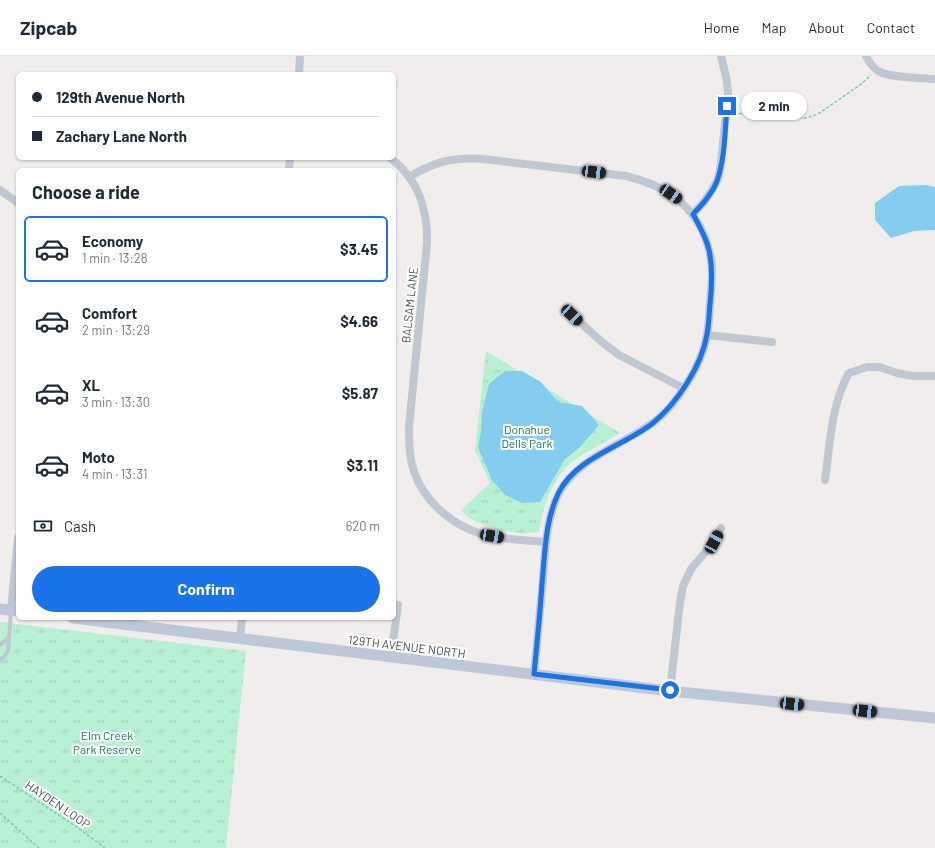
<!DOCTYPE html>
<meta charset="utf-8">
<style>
:root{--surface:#fff;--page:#f6f6f7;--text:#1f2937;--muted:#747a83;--line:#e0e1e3;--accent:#1a73e8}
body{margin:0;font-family:Barlow,sans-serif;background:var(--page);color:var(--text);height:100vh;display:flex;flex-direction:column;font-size:15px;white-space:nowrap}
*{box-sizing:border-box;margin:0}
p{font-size:13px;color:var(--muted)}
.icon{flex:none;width:22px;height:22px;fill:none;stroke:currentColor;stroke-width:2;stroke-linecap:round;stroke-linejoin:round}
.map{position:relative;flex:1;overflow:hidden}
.side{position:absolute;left:16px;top:112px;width:380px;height:452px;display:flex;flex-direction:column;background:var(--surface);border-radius:6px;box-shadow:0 1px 3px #0004}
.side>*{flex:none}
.hud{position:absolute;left:16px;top:16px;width:380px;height:88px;border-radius:6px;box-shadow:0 1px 3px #0004;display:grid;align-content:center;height:88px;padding:0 16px;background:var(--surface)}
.end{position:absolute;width:18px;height:18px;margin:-9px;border:5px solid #1a73e8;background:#fff;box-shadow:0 0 0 2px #fff}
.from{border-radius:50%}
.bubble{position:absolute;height:28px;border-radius:14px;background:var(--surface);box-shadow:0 1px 3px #0004;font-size:13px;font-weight:700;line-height:28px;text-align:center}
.car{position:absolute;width:12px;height:24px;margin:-12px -6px;border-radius:5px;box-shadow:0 0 3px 1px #0007;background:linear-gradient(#222 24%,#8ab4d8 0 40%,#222 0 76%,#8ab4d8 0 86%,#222 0)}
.hud b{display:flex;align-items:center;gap:14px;height:38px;font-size:15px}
.hud b+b{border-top:1px solid var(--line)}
.hud i{width:10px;height:10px;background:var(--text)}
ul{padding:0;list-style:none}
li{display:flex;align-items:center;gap:12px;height:66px;margin:0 8px 6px;padding:0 8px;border:2px solid transparent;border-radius:6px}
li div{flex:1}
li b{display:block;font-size:15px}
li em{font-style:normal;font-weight:700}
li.active{border-color:var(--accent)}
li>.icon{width:36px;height:36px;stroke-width:1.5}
h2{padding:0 16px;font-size:18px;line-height:48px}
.pay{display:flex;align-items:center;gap:10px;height:44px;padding:0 16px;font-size:15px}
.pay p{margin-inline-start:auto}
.button{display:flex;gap:8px;margin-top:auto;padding:8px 16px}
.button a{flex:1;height:46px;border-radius:24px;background:var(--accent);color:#fff;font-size:16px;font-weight:700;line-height:46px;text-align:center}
header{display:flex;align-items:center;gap:24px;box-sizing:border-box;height:56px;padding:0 20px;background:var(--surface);border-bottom:1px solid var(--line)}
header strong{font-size:19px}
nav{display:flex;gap:22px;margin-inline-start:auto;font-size:14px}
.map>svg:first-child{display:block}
</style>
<header>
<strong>Zipcab</strong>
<nav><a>Home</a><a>Map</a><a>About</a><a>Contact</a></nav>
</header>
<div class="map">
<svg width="935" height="792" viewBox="0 0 935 792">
<defs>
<pattern id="park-tufts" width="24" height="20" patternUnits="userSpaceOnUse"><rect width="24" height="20" fill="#b8f0d4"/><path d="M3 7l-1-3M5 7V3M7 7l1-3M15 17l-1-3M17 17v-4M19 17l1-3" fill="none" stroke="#9fcfb8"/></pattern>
</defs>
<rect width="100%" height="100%" fill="#f0edec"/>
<path fill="url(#park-tufts)" d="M 486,295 L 620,377 C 604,387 586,395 571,407 C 551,424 543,451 539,476 C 519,480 488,473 471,463 C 467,461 464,457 461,454 L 490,427 L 475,394 Z
M 0,566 L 246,595 L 226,792 L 0,792 Z"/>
<path fill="#84cdee" d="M 927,129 L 935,131 L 935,174 L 914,175 L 891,182 L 875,164 L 875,147 L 899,130 Z
M 505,315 L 522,315 L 541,326 L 558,346 L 582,350 L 599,369 L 580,391 L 565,403 L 540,446 L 522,447 L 505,439 L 492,424 L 478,392 L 481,376 L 482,356 L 489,328 Z"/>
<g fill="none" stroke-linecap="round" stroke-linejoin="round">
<path stroke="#70ceaa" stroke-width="1.5" stroke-dasharray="3 2" stroke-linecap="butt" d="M 734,57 L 774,61 L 806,62 L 818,58 L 860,29 L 871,19
M 0,720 L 78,772 L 105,792
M 0,757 L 39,792"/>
<path stroke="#bfc7d3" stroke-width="4" d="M 0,589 L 8,582
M 0,604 L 5,600 L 8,595 L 11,556"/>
<path stroke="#bfc7d3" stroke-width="8" d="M 866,0 C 869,6 872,11 878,15 C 890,22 921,22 935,23
M 299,18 L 300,0
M 390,102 C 418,122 428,154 427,187 L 409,371 C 409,382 409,393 411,404 C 418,440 448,468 482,478 C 502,484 525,484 546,486
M 289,114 L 290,102
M 410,120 C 418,116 425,112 433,109 C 449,102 467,102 483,103 L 626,120 C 663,129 692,146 706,184 C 709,193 712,204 712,214 C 712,225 711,236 710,247 C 709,258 709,268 707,278 C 703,305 686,331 670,351 C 640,386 580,396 559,437 C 546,463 545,494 543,523 C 540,555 537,586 534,618
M 0,134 L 18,147
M 693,158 L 704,146 L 712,134 L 718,123 L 721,107 L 728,37 L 727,25 L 721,0
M 572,259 L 603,287 L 619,299 L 683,332
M 707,279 L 772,286
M 825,424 C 830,389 831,348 849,317 L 867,311 L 879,311 L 897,317 L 913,320 L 935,320
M 11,554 L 18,482
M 240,583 L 242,562
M 391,601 L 398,549
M 670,635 L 680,546 L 683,530 L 691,513 L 714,486 L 721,472"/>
<path stroke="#bec7d7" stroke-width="11" d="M 0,553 L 18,555
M 73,562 L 670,635 L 935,662"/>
</g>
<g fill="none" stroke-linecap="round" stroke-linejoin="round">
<path stroke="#1a73e8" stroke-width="5" d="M 670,634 L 534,618 C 537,588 540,558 542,528 C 545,497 545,464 559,436 C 577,401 624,390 653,367 C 677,347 702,310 707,278 C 709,268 709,258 710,248 C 712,230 713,212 709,194 C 706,181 699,169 693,158 C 703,148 714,136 718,122 C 725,100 725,74 727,50"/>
</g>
<g text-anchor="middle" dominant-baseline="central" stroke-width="4" stroke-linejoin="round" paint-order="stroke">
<g font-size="12" fill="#444e5b" stroke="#fff">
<text transform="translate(409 249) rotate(-84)">BALSAM LANE</text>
<text transform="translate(407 590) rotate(7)">129TH AVENUE NORTH</text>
<text transform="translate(58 748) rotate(34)">HAYDEN LOOP</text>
</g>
<g font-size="12" fill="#147d54" stroke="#fff">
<text x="527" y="373">Donahue<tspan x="527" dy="14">Dells Park</tspan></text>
<text x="107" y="679">Elm Creek<tspan x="107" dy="14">Park Reserve</tspan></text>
</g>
</g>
</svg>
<i class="end from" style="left:670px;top:634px"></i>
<i class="end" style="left:727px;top:50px"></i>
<div class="bubble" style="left:741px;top:36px;width:66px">2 min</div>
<i class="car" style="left:594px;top:116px;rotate:97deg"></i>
<i class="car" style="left:671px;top:138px;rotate:124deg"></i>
<i class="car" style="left:572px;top:259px;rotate:133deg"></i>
<i class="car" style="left:492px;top:480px;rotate:100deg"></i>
<i class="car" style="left:714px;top:486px;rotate:28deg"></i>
<i class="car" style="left:792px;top:648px;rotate:96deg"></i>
<i class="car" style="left:865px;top:655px;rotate:96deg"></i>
<div class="hud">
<b><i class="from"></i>129th Avenue North</b>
<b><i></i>Zachary Lane North</b>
</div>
<section class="side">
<h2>Choose a ride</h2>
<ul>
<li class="active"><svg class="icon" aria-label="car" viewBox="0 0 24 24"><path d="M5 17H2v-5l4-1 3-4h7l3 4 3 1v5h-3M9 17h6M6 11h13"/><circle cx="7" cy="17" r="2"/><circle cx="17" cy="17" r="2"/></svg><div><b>Economy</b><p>1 min · 13:28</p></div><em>$3.45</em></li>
<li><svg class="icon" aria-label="car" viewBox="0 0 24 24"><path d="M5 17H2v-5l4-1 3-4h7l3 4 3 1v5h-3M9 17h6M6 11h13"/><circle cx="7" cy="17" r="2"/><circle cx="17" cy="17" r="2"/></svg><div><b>Comfort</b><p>2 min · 13:29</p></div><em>$4.66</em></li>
<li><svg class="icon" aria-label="car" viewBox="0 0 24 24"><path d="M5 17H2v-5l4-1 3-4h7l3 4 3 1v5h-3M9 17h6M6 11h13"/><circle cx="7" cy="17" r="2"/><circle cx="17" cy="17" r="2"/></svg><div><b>XL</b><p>3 min · 13:30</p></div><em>$5.87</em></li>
<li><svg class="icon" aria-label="car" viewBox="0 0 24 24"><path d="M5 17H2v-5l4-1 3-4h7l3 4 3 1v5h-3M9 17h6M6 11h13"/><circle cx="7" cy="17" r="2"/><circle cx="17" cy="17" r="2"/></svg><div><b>Moto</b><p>4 min · 13:31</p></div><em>$3.11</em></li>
</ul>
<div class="pay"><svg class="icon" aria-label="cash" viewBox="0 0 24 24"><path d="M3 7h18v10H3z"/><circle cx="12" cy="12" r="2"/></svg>Cash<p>620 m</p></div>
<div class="button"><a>Confirm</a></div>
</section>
</div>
